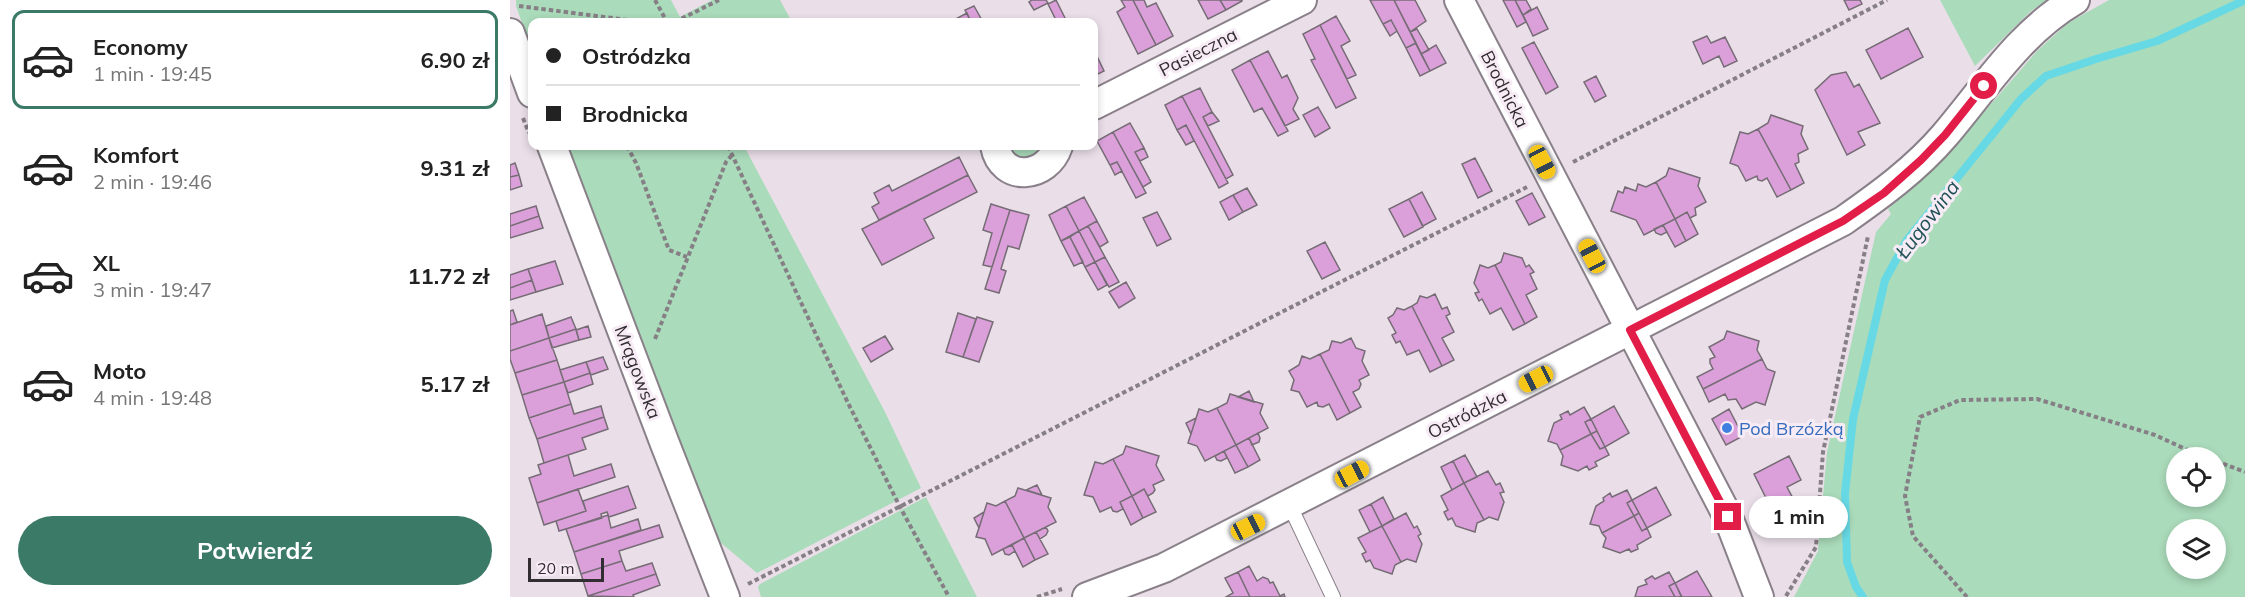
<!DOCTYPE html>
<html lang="pl">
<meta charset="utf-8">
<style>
:root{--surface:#fff;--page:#f2f2f2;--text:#222;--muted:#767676;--line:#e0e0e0;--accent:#3b7a67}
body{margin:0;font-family:Mulish,sans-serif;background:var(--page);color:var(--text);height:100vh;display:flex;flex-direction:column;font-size:22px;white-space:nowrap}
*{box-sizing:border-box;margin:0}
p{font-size:20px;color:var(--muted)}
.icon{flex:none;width:33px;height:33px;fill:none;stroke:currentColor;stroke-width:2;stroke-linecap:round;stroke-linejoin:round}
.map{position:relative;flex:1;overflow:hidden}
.drawer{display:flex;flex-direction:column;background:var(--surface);width:510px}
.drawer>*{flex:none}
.banner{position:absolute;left:18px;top:18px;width:570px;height:132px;border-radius:12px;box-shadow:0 3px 9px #0003;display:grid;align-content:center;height:132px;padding:0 18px;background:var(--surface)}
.controls{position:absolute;left:1656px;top:447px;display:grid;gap:12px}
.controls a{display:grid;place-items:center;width:60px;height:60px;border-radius:50%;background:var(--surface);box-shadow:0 3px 9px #0003;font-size:30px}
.scale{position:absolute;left:18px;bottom:15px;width:76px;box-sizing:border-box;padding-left:6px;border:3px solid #312d31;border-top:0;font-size:16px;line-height:21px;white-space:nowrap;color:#312d31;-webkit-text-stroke:4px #f7ecf6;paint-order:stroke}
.end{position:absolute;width:27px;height:27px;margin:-14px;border:8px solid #e11d48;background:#fff;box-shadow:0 0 0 3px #fff}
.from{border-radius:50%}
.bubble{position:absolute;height:42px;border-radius:21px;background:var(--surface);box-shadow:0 3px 9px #0003;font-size:20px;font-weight:700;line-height:42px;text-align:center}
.car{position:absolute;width:18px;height:36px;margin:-18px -9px;border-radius:8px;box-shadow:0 0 4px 2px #0007;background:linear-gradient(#f5c518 24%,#345 0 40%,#f5c518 0 76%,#345 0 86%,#f5c518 0)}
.banner b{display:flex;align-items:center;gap:21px;height:57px;font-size:22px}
.banner b+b{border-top:2px solid var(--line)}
.banner i{width:15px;height:15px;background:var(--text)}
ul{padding:10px 0 0;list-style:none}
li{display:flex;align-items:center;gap:18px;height:99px;margin:0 12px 9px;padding:0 6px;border:3px solid transparent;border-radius:12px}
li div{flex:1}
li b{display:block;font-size:22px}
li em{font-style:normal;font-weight:700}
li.on{border-color:var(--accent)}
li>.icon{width:54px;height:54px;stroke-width:1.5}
.action{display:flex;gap:12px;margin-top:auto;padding:12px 18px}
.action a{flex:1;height:69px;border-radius:36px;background:var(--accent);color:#fff;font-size:24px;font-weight:700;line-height:69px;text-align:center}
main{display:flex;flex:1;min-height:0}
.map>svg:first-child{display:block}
</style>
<main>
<section class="drawer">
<ul>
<li class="on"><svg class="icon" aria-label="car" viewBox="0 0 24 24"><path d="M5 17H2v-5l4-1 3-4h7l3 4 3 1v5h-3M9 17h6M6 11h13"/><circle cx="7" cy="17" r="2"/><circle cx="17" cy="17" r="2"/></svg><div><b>Economy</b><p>1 min · 19:45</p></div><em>6.90 zł</em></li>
<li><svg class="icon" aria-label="car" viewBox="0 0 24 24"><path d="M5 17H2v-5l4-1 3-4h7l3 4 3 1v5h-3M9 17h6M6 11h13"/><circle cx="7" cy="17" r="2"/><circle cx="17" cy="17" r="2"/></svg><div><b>Komfort</b><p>2 min · 19:46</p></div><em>9.31 zł</em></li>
<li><svg class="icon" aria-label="car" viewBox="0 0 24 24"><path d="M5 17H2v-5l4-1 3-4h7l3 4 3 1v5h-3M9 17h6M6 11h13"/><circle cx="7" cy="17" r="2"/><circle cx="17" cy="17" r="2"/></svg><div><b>XL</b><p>3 min · 19:47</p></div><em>11.72 zł</em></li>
<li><svg class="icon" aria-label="car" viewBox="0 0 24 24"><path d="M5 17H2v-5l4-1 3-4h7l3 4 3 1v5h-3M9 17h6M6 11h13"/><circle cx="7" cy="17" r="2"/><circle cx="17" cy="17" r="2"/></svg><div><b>Moto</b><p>4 min · 19:48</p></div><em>5.17 zł</em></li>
</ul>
<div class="action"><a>Potwierdź</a></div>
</section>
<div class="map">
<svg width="1735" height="597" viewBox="0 0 1735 597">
<rect width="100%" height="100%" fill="#eadfe9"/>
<path fill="#aadbba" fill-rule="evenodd" d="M 6,0 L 161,0 L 170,17 L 202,0 L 270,0 L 282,22 L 22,22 L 22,51 L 6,6 Z
M 1430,0 L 1537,0 L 1520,12 L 1465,66 Z
M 1599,0 L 1735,0 L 1735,597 L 1284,597 L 1308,551 L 1317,452 L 1366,232 L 1381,214 L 1378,209 L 1434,158 L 1528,50 L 1558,23 ZM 1666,458 L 1706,458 L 1706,496 L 1666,496 ZM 1666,530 L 1706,530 L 1706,568 L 1666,568 Z
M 57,146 L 234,146 L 375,412 L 411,488 L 247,573 L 205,538 Z
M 500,146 L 534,146 C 524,160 508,166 500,146 Z
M 416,497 L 467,597 L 251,597 L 248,587 L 250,584 Z"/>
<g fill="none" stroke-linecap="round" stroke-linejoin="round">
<path stroke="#67d9e5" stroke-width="8" d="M 1353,597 L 1346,587 L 1337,562 L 1335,493 L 1343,419 L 1375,280 L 1397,240 L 1511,99 L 1536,76 L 1586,59 L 1647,41 L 1735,0"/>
</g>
<path fill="#dba0da" stroke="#766c75" stroke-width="1.5" d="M 522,0 L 536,0 L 538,3 L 524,10 L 519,2 Z
M 546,0 L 557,22 L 547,22 L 538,4 Z
M 611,0 L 623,0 L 646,45 L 628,54 L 607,12 L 615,7 Z
M 623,0 L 634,0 L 637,7 L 646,3 L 663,36 L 646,45 Z
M 688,0 L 710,0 L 716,10 L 698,19 Z
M 710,0 L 732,0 L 732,1 L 716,10 Z
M 860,0 L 884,0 L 906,43 L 896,48 L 881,20 L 873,24 Z
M 884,0 L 905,0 L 916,21 L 900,32 Z
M 993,0 L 1005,0 L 1016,22 L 1007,27 Z
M 1005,0 L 1016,0 L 1021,9 L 1013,15 Z
M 1334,0 L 1350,0 L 1352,4 L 1339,10 Z
M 464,6 L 473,22 L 461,22 L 455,10 Z
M 1027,7 L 1038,29 L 1023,36 L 1013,15 Z
M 457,13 L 461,22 L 443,22 L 442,21 Z
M 826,16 L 840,41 L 831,46 L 846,75 L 837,79 L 810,25 Z
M 881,20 L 887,31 L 880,36 L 873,24 Z
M 810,25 L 846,98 L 826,108 L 801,60 L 805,59 L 793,34 Z
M 1398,28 L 1413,57 L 1371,79 L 1356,50 Z
M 907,29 L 919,50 L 911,54 L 900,32 Z
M 1197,36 L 1201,43 L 1215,37 L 1227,61 L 1214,67 L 1209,56 L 1193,64 L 1183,42 Z
M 1024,42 L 1048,87 L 1036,94 L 1012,48 Z
M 906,43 L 920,71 L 910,76 L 896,48 Z
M 926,45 L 936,63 L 920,71 L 911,54 Z
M 584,50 L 594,71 L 584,76 Z
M 758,51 L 772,78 L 777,75 L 788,98 L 783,109 L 789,119 L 775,126 L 740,60 Z
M 740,60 L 778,131 L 768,136 L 752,108 L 744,112 L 722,70 Z
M 1336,72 L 1344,87 L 1349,84 L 1370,123 L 1348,132 L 1355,145 L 1337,155 L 1305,90 L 1321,75 Z
M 1086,76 L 1096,96 L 1085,102 L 1074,82 Z
M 690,88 L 702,112 L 693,117 L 723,175 L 716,179 L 672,96 Z
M 672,96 L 718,183 L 709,188 L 676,125 L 667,130 L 655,105 Z
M 808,107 L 820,128 L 805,137 L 793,115 Z
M 702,112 L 709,121 L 698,126 L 693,117 Z
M 1261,115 L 1293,126 L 1291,134 L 1298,149 L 1288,154 L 1289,162 L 1285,164 L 1294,183 L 1281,190 L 1248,129 L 1258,123 Z
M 620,123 L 634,148 L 625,152 L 641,182 L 633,187 L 603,132 Z
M 676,125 L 684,141 L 676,145 L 667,130 Z
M 1248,129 L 1281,190 L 1267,197 L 1257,178 L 1252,181 L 1248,180 L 1247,176 L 1236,181 L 1228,166 L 1220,163 L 1230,132 L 1238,134 Z
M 603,132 L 636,193 L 626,198 L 607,162 L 600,165 L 587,141 Z
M 634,148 L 638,157 L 630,161 L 625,152 Z
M 449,157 L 458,175 L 369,220 L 362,207 L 369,203 L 364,193 L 379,185 L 382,191 Z
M 965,158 L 982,191 L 968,198 L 952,164 Z
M 607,162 L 612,171 L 605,175 L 600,165 Z
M 5,163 L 9,175 L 0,177 L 0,165 Z
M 1159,168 L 1190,178 L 1188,186 L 1196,202 L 1185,208 L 1186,215 L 1180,218 L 1177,212 L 1165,219 L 1146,182 L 1156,176 Z
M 9,175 L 12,186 L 0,190 L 0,177 Z
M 458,175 L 467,192 L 414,219 L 424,238 L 372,265 L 352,229 Z
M 1146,182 L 1165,219 L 1134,235 L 1126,220 L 1101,211 L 1108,191 L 1113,193 L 1115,187 L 1126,191 L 1128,184 L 1136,187 Z
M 737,188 L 747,205 L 733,212 L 723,195 Z
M 912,192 L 926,219 L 913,226 L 899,199 Z
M 1022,193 L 1035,217 L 1019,225 L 1006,201 Z
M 723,195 L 733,212 L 719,220 L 710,202 Z
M 574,197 L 587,221 L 569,231 L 556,206 Z
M 899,199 L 913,227 L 894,237 L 879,209 Z
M 481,204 L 500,210 L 482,267 L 473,265 L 482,233 L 473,230 Z
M 26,206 L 29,216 L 0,226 L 0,214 Z
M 556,206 L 569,231 L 551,241 L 539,215 Z
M 500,210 L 519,215 L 509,249 L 498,246 L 491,269 L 496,271 L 489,293 L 475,289 Z
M 647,212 L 661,239 L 647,246 L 633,218 Z
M 1177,212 L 1188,234 L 1176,241 L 1165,219 Z
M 29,216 L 33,228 L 0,238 L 0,226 Z
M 1165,219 L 1176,241 L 1165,247 L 1153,225 Z
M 587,221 L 598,242 L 590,247 L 578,226 Z
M 1153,225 L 1157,232 L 1151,235 L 1146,233 L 1144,229 Z
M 578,226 L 595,257 L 585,262 L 569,231 Z
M 569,231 L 585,262 L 575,267 L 560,237 Z
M 560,237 L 573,262 L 564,266 L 551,241 Z
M 815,242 L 830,270 L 812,279 L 797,251 Z
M 994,253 L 1012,258 L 1016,267 L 1019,265 L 1024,272 L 1020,274 L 1027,289 L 1016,295 L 1027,317 L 1015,324 L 985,265 L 991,262 Z
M 595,257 L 609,282 L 599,287 L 585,262 Z
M 45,261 L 53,284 L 26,292 L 18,269 Z
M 585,262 L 597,285 L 588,290 L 575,267 Z
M 970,265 L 978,268 L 985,265 L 1015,324 L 1003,330 L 991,308 L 980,314 L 972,299 L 969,301 L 965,293 L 969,292 L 964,283 Z
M 18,269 L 22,280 L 0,288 L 0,275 Z
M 22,280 L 26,292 L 0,300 L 0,288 Z
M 616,282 L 625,298 L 609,308 L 599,292 Z
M 925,294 L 932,309 L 937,307 L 940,314 L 936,316 L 944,332 L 932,338 L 944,360 L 932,366 L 902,306 L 907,303 L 910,296 L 917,298 Z
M 902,306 L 932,366 L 920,372 L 909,350 L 897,355 L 890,341 L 886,343 L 882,335 L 886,333 L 878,318 L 883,315 L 887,308 L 894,310 Z
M 3,310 L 7,322 L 0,325 L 0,311 Z
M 448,313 L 466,319 L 453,357 L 436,352 Z
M 32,314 L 39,338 L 0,351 L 0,325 Z
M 61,317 L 66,329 L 39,338 L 36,326 Z
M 467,317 L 483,322 L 469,362 L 453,357 Z
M 78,326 L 81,337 L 69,340 L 66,330 Z
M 66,329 L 69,340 L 42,348 L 39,338 Z
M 1217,331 L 1249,341 L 1247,350 L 1252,359 L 1193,389 L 1187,377 L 1203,369 L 1200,363 L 1200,359 L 1205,357 L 1199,347 L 1214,339 Z
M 375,336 L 383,349 L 361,362 L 353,348 Z
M 39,338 L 47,360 L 5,373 L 0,359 L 0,351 Z
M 841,338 L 846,348 L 855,351 L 852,361 L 859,375 L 849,380 L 851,384 L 849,389 L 843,392 L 851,407 L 840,413 L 810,354 L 819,350 L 822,341 L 831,343 Z
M 810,354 L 840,413 L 827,420 L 819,404 L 813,407 L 808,406 L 807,402 L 797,407 L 789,392 L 781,390 L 784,380 L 779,371 L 789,365 L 792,356 L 800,359 Z
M 93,357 L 98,369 L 81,375 L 76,362 Z
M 1252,359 L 1257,369 L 1265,372 L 1255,405 L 1246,402 L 1232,409 L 1226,399 L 1218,400 L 1215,394 L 1199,402 L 1193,389 Z
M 47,360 L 54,382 L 12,395 L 5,373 Z
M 76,362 L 80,373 L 54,382 L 50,370 Z
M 80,373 L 83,384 L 58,393 L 54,382 Z
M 54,382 L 61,404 L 19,418 L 12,395 Z
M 739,391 L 744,402 L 728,397 Z
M 720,394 L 753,404 L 750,413 L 758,428 L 726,445 L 707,408 L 717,403 Z
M 61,404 L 64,414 L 91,406 L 94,417 L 27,439 L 19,418 Z
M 1104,406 L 1119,433 L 1095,447 L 1081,419 Z
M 1074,407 L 1081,419 L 1075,422 L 1081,434 L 1050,450 L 1047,444 L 1038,441 L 1044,423 L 1052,419 L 1050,415 L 1058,411 L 1060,415 Z
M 707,408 L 726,445 L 695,461 L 687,446 L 678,443 L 689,409 L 698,412 Z
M 1219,409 L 1233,436 L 1216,445 L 1202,419 Z
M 94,417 L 98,429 L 72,438 L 76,449 L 34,463 L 27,439 Z
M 686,418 L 681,434 L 676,423 Z
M 1081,419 L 1087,431 L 1081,434 L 1075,422 Z
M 1087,431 L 1095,447 L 1090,449 L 1081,434 Z
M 748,433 L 750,438 L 749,442 L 742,445 L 739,438 Z
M 1081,434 L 1090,449 L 1095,447 L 1099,455 L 1085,462 L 1087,466 L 1079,470 L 1077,466 L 1068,471 L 1051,465 L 1053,456 L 1050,450 Z
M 739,438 L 750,460 L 738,467 L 726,445 Z
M 726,445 L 738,467 L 725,473 L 714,451 Z
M 616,446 L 649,456 L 646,465 L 654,480 L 643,485 L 645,490 L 643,493 L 638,496 L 634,489 L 622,496 L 603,459 L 613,454 Z
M 714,451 L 717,458 L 711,461 L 707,460 L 705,456 Z
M 58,455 L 64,476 L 101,464 L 105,477 L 27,503 L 19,478 L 31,474 L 28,465 Z
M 955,455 L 967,477 L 954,483 L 943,461 Z
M 1279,456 L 1291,480 L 1277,487 L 1286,504 L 1269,513 L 1260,497 L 1256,498 L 1244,474 Z
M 603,459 L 622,496 L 610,502 L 613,509 L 607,512 L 603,511 L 601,507 L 590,512 L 583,497 L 574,495 L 585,462 L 593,464 Z
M 943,461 L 954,483 L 942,490 L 931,467 Z
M 978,471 L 986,485 L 990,483 L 994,492 L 990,493 L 994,502 L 988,520 L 979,517 L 974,520 L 954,483 Z
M 954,483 L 974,520 L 967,523 L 965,532 L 946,526 L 942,518 L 938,520 L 934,512 L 938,510 L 931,496 Z
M 527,485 L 532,495 L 516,490 Z
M 118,486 L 126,508 L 99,517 L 97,512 L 91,514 L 92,518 L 49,531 L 46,521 L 76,511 L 73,501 Z
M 1146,487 L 1161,515 L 1137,528 L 1122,500 Z
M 508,488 L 541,498 L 538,507 L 546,522 L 514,538 L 495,501 L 505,496 Z
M 68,489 L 76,511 L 34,525 L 27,503 Z
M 634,489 L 646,512 L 633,518 L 622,496 Z
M 1117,490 L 1122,500 L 1117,503 L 1124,516 L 1092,533 L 1089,526 L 1080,524 L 1086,506 L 1094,501 L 1093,498 L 1100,493 L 1102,497 Z
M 622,496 L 633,518 L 621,525 L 610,502 Z
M 873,497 L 884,519 L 872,526 L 861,504 Z
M 1122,500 L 1129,513 L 1124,516 L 1117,503 Z
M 495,501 L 514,538 L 482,555 L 475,539 L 466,537 L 477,503 L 486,506 Z
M 861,504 L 872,526 L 860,532 L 849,510 Z
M 1286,504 L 1287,506 L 1283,508 L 1289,520 L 1267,531 L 1260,518 Z
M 474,512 L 469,528 L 464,518 Z
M 896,513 L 904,528 L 907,526 L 911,534 L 908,536 L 912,544 L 906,562 L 897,559 L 891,562 L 872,526 Z
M 1129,513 L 1137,528 L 1132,531 L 1124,516 Z
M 98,515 L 101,528 L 128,519 L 131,530 L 64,552 L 56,529 Z
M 1124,516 L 1132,531 L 1137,528 L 1141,537 L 1127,545 L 1128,549 L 1121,552 L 1119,549 L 1110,553 L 1093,547 L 1096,538 L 1092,533 Z
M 149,525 L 153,537 L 109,551 L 112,561 L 71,574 L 64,552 Z
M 872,526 L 891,562 L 885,565 L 882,574 L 864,568 L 860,560 L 856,562 L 852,554 L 856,552 L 848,538 Z
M 536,527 L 538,531 L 536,535 L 530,539 L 526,532 Z
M 526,532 L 538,554 L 525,560 L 514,538 Z
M 514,538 L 525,560 L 513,567 L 502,545 Z
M 502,545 L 505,551 L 499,555 L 495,554 L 493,549 Z
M 112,561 L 116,571 L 142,563 L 146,574 L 78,596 L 71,574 Z
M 739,566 L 747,581 L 753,577 L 758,579 L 760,583 L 763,582 L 770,596 L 774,594 L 775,597 L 740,597 L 728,572 Z
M 1187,571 L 1202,597 L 1172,597 L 1165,583 Z
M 728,572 L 740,597 L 716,597 L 723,593 L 715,578 Z
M 1159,572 L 1165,583 L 1159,586 L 1165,597 L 1125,597 L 1128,587 L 1137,584 L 1135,580 L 1142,576 L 1145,579 Z
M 146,574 L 150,585 L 123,595 L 124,597 L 78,596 Z
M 1165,583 L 1171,596 L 1169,597 L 1165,597 L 1159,586 Z"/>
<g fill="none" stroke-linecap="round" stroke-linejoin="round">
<g stroke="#8a808a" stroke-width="16">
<path id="service" d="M 780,506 L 823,597"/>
</g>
<g stroke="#8a808a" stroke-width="32">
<path id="minor" d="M 949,0 L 1218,517 L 1249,597
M 0,33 L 22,93
M 584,105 L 792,0
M 42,146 L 155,444 L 215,597
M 485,146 C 492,183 537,179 548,146
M 577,597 L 654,568 L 1333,221 C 1370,195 1406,169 1435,135 C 1475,88 1510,32 1565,0"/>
</g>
<path stroke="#867f86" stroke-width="4" stroke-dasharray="4.5 3" stroke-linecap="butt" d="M 145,0 L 157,22
M 9,6 L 133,22
M 165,22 L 209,0
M 13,118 L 19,133
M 117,146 L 126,163 L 159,250 L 177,257
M 218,146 L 337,401 L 390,507 L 439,597
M 1063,162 L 1377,0
M 145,339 L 216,162 L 222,155
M 1706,461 L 1735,472
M 238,584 L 1017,187
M 1276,596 L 1306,547 L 1313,452 L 1358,236
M 527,597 L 552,589
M 1457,597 L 1403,536 L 1395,496 L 1410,417 L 1450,400 L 1527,399 L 1645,435 L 1695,458"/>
<use href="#service" stroke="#fff" stroke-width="14"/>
<use href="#minor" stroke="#fff" stroke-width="28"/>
</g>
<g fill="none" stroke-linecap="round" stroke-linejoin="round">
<path stroke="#e11d48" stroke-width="8" d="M 1218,517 L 1120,330 L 1333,221 L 1374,193 L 1411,160 L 1435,135 L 1474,86"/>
</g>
<circle fill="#3f7fe0" stroke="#f7ecf6" stroke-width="2" cx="1217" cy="428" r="6"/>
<g text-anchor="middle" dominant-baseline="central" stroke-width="6" stroke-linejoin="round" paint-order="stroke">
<g font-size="18" fill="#312d31" stroke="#f7ecf6">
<text transform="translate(688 52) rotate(-27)">Pasieczna</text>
<text transform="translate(995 89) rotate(63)">Brodnicka</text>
<text transform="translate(128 372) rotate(69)">Mrągowska</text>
<text transform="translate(957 414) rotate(-27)">Ostródzka</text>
</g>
<g font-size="18" fill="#366cbe" stroke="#f7ecf6" text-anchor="start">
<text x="1229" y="428">Pod Brzózką</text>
</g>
<g font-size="20" font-style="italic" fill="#205257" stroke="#f7ecf6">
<text transform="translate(1417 219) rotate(-53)">Ługowina</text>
</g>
</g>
</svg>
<div class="controls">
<a><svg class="icon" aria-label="locate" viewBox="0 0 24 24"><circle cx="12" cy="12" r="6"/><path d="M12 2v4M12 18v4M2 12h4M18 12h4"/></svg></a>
<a><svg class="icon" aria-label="layers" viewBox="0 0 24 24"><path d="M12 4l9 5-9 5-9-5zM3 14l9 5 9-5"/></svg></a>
</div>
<div class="scale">20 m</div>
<i class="end from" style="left:1474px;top:86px"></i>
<i class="end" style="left:1218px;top:517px"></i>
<div class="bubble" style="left:1239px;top:496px;width:99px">1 min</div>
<i class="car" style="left:1032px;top:162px;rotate:152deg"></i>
<i class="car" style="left:1082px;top:256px;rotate:332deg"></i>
<i class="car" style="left:1026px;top:379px;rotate:243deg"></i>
<i class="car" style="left:842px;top:474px;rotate:62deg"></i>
<i class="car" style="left:738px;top:527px;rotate:64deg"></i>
<div class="banner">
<b><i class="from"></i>Ostródzka</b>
<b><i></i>Brodnicka</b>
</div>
</div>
</main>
